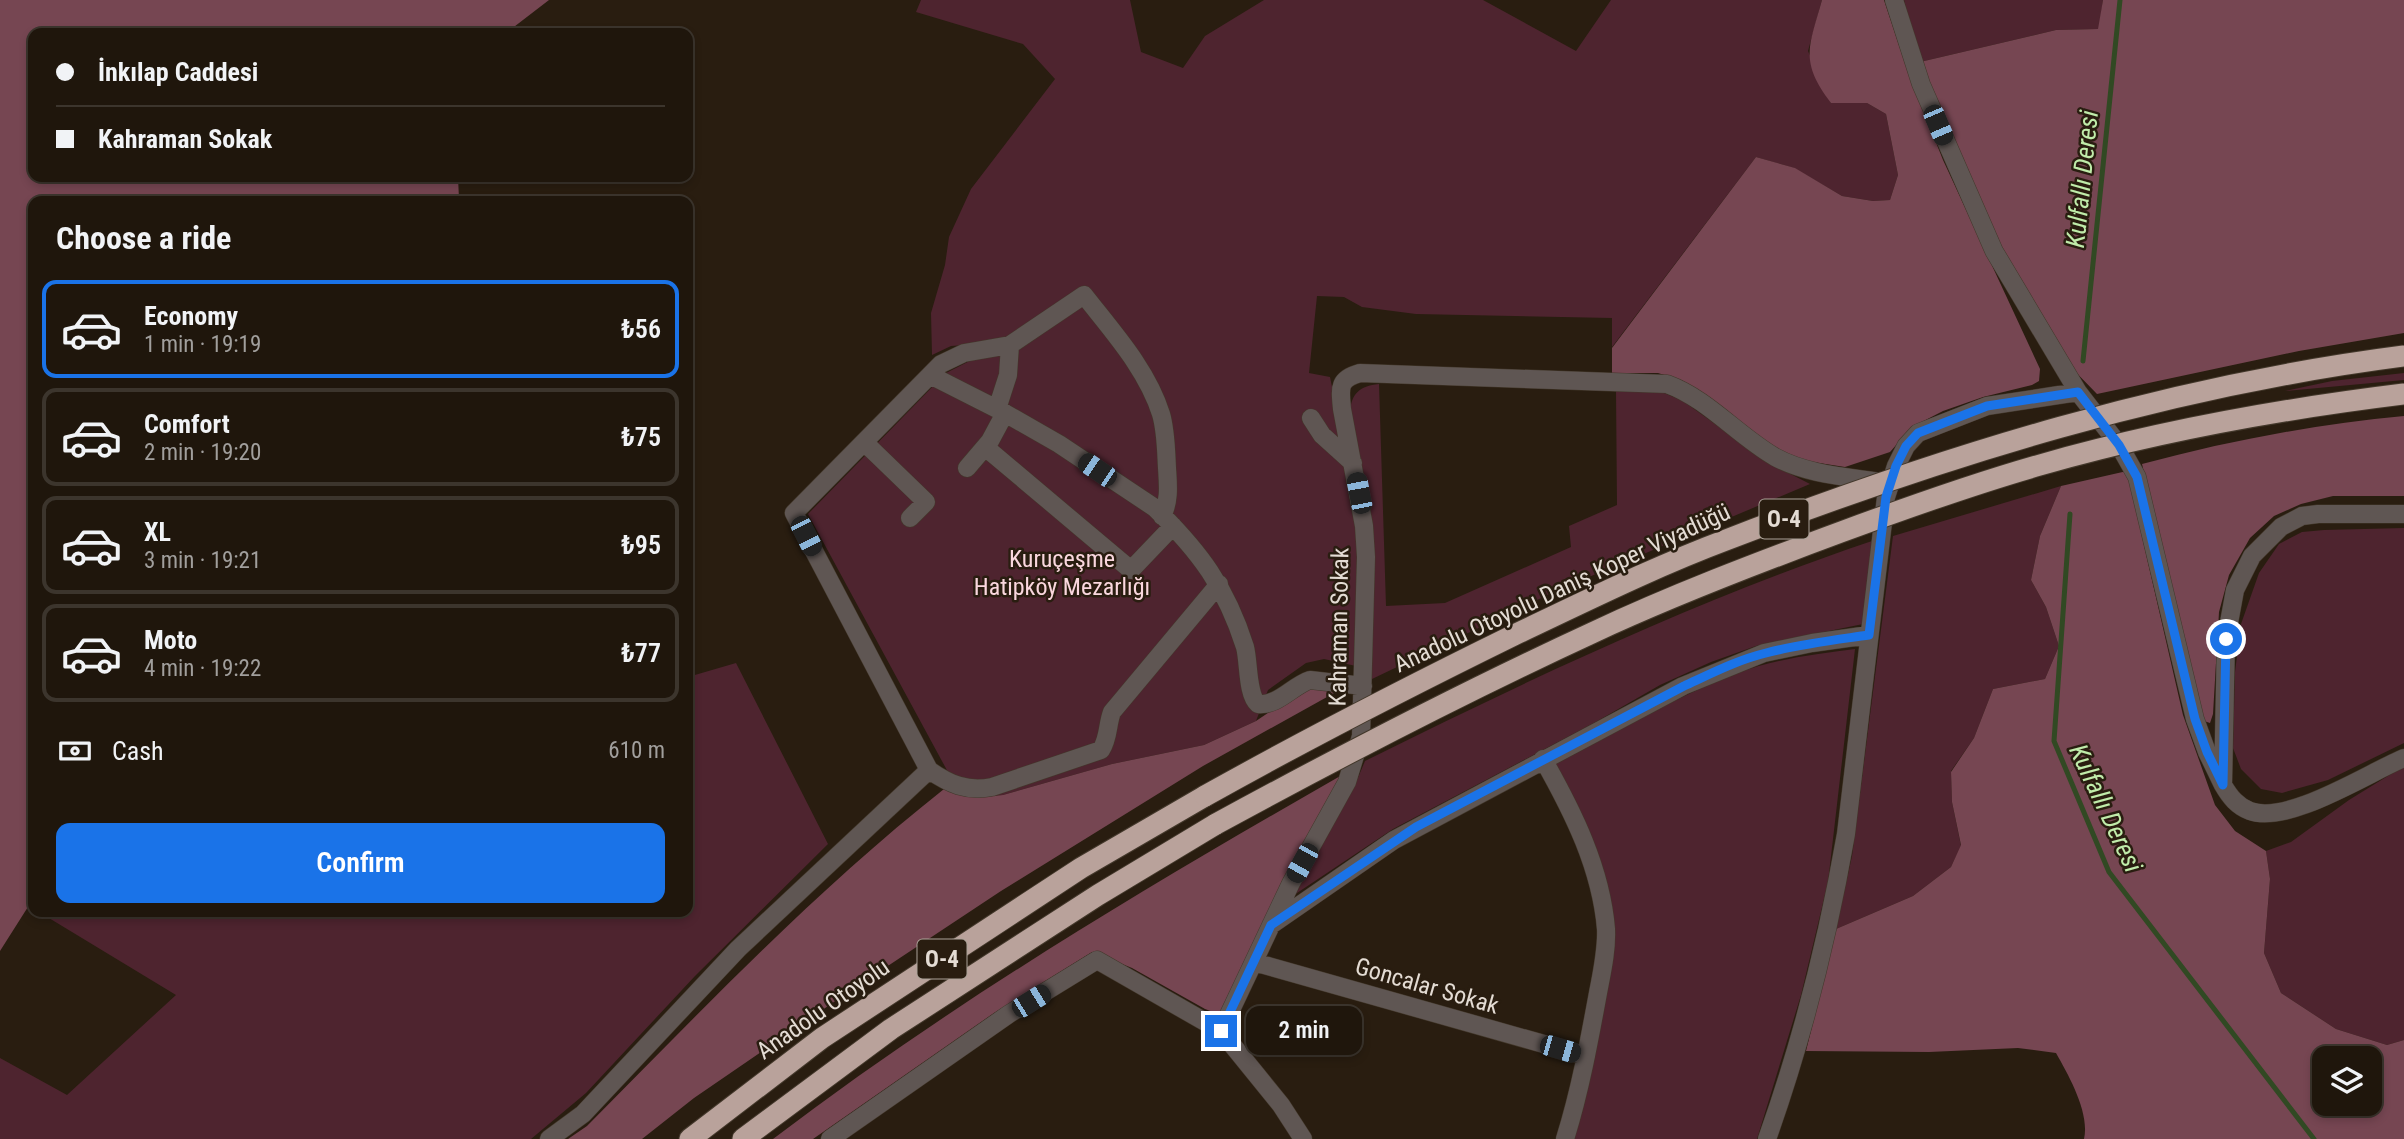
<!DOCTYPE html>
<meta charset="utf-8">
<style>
:root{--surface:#1f160c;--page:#2c231a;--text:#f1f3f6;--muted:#a19f9d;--line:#3c352d;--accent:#1a73e8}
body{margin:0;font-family:"Roboto Condensed",sans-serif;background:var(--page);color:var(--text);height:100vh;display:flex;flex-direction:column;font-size:26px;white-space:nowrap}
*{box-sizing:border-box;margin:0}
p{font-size:23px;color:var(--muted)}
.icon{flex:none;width:38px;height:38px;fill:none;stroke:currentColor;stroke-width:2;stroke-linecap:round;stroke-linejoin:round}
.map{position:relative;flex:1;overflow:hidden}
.side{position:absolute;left:28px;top:196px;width:665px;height:721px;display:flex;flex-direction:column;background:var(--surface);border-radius:14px;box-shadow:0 4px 10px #0003,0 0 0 2px var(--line)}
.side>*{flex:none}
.banner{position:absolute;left:28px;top:28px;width:665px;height:154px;border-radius:14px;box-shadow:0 4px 10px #0003,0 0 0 2px var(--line);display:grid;align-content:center;height:154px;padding:0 28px;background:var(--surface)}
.tools{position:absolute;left:2312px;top:1046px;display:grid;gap:14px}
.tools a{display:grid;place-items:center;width:70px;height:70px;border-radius:14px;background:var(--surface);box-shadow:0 4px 10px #0003,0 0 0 2px var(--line);font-size:35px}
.end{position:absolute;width:32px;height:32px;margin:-16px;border:9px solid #1a73e8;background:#fff;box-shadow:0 0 0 4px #fff}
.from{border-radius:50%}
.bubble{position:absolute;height:49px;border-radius:14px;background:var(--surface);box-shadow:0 4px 10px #0003,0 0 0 2px var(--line);font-size:23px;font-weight:600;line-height:49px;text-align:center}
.car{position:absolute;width:21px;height:42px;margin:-21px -10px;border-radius:9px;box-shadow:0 0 5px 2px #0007;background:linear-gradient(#222 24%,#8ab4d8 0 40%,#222 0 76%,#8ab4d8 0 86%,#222 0)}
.banner b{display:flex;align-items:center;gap:24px;height:66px;font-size:26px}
.banner b+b{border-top:2px solid var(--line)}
.banner i{width:18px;height:18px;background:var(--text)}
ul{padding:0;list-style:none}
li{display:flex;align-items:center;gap:21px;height:98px;margin:0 14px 10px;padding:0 14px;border:4px solid var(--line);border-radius:14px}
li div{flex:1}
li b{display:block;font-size:26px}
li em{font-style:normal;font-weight:600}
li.current{border-color:var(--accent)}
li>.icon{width:63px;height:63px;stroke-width:1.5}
h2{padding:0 28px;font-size:32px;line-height:84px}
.pay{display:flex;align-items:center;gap:18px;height:77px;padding:0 28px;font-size:26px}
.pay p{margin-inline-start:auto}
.button{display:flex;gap:14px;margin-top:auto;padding:14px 28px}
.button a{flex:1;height:80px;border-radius:14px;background:var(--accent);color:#fff;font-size:28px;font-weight:600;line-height:80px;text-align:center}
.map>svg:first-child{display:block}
</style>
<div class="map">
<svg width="2404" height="1139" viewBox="0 0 2404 1139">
<rect width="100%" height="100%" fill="#291d10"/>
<path fill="#4e242f" d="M 921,0 L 1130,0 L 1141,52 L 1183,68 L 1205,36 L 1264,0 L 1483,0 L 1576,51 L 1611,0 L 1822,0 L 1808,51 L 1831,103 L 1867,103 L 1886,114 L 1898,175 L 1890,200 L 1873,201 L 1842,196 L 1794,168 L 1756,157 L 1612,347 L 1612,318 L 1416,314 L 1362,307 L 1344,297 L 1317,296 L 1309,373 L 1330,377 L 1350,475 L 1359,535 L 1356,666 L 1324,659 L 1306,663 L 1268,690 L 1256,721 L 1204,745 L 1112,764 L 1003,795 L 983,797 L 944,789 L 949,774 L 808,514 L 946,373 L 1007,342 L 951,346 L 932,355 L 931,313 L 945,265 L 949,237 L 971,189 L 1055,79 L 1023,44 L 916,12 Z
M 1904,0 L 2103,0 L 2099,29 L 2056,30 L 1920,62 Z
M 2404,373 L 2404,380 L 2285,391 L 2332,381 Z
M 1379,384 L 1386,606 L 1445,603 L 1571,547 L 1569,526 L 1617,505 L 1616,390 L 1662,392 L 1683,401 L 1771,464 L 1810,484 L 1558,590 L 1372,679 L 1372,563 L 1350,413 C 1351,394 1359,386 1379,384 Z
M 2061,486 L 2040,536 L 2031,580 L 2046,607 L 2059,646 L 2045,679 L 1993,689 L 1974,738 L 1951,771 L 1952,802 L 1961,846 L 1951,867 L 1913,896 L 1836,929 L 1852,856 L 1893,536 Z
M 2404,528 L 2404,743 L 2328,780 L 2282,793 L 2261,789 L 2241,769 L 2233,748 L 2235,672 L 2241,624 L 2259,573 L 2279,544 L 2302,532 L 2324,530 Z
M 1872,541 L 1863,624 L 1756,646 L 1711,662 L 1660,685 L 1594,723 L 1393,829 L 1294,895 L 1357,780 L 1365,761 C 1530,679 1697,600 1872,541 Z
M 1855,649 L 1828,882 L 1801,995 L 1757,1139 L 1573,1139 L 1614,939 L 1554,765 C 1615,733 1674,697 1738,673 C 1775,659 1816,654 1855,649 Z
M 736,663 L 828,844 L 695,976 L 586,1093 L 531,1139 L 0,1139 L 0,1058 L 67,1095 L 176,995 L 39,912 L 688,912 L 688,677 Z
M 2404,766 L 2404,1040 L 2387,1045 L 2336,1029 L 2281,993 L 2264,953 L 2270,879 L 2266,851 L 2291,842 L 2349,800 Z"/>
<path fill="#764652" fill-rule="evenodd" d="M 0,0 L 549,0 L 506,33 L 33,33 L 33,177 L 458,177 L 459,199 L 456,201 L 33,201 L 33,899 L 0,951 Z
M 1822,0 L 1884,0 L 1908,72 L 1943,160 L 2040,369 L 2039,381 L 2032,385 L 1983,397 L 1943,411 L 1912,427 L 1890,452 L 1845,467 L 1806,461 L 1772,447 L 1683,381 L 1658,373 L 1612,373 L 1612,348 L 1756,157 L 1795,168 L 1842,196 L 1873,201 L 1890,200 L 1898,175 L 1886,114 L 1867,103 L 1831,103 C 1799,61 1809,47 1822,0 Z
M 2103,0 L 2404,0 L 2404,333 L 2299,351 L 2097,394 L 2061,357 L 2037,320 L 1979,199 L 1920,62 L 2056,30 L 2098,29 Z
M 2404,416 L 2404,496 L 2333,496 L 2301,504 L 2274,516 L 2250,538 L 2229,575 L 2219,612 L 2213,714 L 2210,723 L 2204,721 L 2142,464 C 2228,441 2316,424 2404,416 Z
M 2127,471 L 2183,715 L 2215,805 L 2235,831 L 2266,851 L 2270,879 L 2264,953 L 2281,993 L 2336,1029 L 2387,1045 L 2404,1040 L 2404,1139 L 2084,1139 C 2090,1113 2069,1076 2056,1053 L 2018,1048 L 1929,1052 L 1806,1051 L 1836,929 L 1913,896 L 1951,867 L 1961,845 L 1952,802 L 1951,772 L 1974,738 L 1993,689 L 2045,679 L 2059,646 L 2046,607 L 2031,580 L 2040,536 L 2061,486 ZM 2324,1059 L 2370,1059 L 2370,1104 L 2324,1104 Z
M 1311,689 L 1336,692 L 1203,766 L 1001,891 L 847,993 L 694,1098 L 642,1139 L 568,1139 L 587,1126 C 702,1010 815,891 944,789 L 983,797 L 1003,795 L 1112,764 L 1204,745 L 1256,721 L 1295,695 Z
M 1342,775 L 1223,1012 L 1216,1013 L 1205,1009 L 1132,968 L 1092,952 L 994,1013 L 813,1139 L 773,1139 C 953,1002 1146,887 1342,775 Z"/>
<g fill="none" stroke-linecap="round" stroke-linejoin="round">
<path stroke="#314923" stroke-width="5" d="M 2083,361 L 2120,0
M 2070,514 L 2054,741 L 2109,872 L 2314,1139"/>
<g stroke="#43382b" stroke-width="19">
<path id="minor" d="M 1894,0 L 1921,84 L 1994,251 L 2078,392 L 2119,445 L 2137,477 L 2195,719 L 2207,752 L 2223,785
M 930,375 L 1003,412 L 1059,444 L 1155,508 C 1200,552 1226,587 1245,647 C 1249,662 1247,695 1258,704 C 1278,706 1292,686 1310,680 L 1363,686
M 997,409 L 1008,375 L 1010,345
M 1311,418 L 1322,435 L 1353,463
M 864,442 L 926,502 L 910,518
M 985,447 L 1131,570 L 1173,526
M 967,468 L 990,441 L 1005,413
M 2404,514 L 2318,514 L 2302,516 L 2281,527 L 2252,556 L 2235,590 L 2226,639 L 2223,785 C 2230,797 2237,806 2250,811 C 2288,825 2368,773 2404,758
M 1162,516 C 1170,501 1168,484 1167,468 C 1166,450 1166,431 1161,414 C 1147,369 1112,331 1084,295 L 1010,345 L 964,353 L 941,364 L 794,513 L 929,770 C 949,784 967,792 992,787 L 1101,750 C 1109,738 1107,725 1112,712 L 1219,584
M 1543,759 C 1573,812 1601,868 1606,929 C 1607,950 1602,972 1598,993 C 1589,1042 1580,1091 1565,1139
M 1271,925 L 1394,840 L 1683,686 L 1764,653 L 1812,643 L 1869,635
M 1254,962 L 1586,1056
M 549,1139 L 583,1114 L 738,949 L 929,770
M 830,1139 L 1009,1014 L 1097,960 L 1221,1031
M 1303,1139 L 1281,1105 L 1221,1031 L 1291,883 L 1347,782 L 1361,736 L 1366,557 L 1364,526 L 1342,409 C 1340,388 1338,379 1360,373 L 1667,384 C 1708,399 1737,435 1775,457 C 1808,475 1850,477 1886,483
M 1767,1139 C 1802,1041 1828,937 1846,834 L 1886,497 L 1896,466 L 1906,446 L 1918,433 L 1987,406 L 2078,392"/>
</g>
<g stroke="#43382b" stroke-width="23">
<path id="highway" d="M 690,1139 L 822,1038 L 1081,868 L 1205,796
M 743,1139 L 891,1029 L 1098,895 L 1216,824"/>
</g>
<use href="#minor" stroke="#5f5653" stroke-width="18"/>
<use href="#highway" stroke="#b9a29b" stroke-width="21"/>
<g stroke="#43382b" stroke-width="23" stroke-linecap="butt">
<path id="highway-bridge" d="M 1205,796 C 1307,739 1410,686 1514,635 C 1584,602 1654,567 1726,540 C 1946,455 2170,386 2404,356
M 1216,824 C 1339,757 1464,692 1592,633 C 1673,595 1757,563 1841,532 C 1906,508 1973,484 2040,465 C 2159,431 2281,409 2404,394"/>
</g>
<use href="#highway-bridge" stroke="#b9a29b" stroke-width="21"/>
</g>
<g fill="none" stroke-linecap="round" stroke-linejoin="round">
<path stroke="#1a73e8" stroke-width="9" d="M 1221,1031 L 1271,925 L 1416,827 L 1684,686 C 1710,674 1737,660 1766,653 C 1800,644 1835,640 1869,635 L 1886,497 L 1896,466 L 1906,446 L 1918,433 L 1987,406 L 2078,392 L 2119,445 L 2137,477 L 2195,719 L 2207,752 L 2223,785 L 2226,639"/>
</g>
<g text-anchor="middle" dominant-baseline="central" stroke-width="5" stroke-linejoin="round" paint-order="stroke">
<g fill="#291d10" stroke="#aca399" stroke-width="2">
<rect x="1759.5" y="499.5" width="49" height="39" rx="5"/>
<rect x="917.5" y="939.5" width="49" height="39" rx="5"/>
</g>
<g font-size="23" font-weight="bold" fill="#e4dcd4">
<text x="1784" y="519">O-4</text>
<text x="942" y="959">O-4</text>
</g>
<g font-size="24" fill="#fad7de" stroke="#291d10">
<text x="1062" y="559">Kuruçeşme<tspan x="1062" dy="28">Hatipköy Mezarlığı</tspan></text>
</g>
<g font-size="24" fill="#e4dcd4" stroke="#291d10">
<text transform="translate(1562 588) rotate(-25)">Anadolu Otoyolu Daniş Koper Viyadüğü</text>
<text transform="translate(1339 627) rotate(-89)">Kahraman Sokak</text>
<text transform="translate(1427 986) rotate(16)">Goncalar Sokak</text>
<text transform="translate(823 1009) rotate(-35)">Anadolu Otoyolu</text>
</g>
<g font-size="26" font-style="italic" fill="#c0ecaa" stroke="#291d10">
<text transform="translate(2082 179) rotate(-84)">Kulfallı Deresi</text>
<text transform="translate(2106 808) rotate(65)">Kulfallı Deresi</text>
</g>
</g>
</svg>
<div class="tools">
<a><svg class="icon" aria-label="layers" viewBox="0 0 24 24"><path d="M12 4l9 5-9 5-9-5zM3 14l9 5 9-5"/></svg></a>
</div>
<i class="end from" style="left:2226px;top:639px"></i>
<i class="end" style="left:1221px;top:1031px"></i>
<div class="bubble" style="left:1246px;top:1006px;width:116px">2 min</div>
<i class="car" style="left:1938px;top:125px;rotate:157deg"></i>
<i class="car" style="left:1097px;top:470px;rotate:304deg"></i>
<i class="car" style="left:1359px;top:493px;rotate:349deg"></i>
<i class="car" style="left:806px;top:536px;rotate:153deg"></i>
<i class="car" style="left:1302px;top:863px;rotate:209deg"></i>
<i class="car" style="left:1031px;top:1001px;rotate:58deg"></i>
<i class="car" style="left:1560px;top:1049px;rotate:106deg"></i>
<div class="banner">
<b><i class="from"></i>İnkılap Caddesi</b>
<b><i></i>Kahraman Sokak</b>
</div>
<section class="side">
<h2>Choose a ride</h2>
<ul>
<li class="current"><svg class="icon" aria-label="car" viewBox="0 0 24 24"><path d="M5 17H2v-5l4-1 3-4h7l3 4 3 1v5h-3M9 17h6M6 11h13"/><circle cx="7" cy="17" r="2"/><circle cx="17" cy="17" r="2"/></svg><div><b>Economy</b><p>1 min · 19:19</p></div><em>₺56</em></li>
<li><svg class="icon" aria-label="car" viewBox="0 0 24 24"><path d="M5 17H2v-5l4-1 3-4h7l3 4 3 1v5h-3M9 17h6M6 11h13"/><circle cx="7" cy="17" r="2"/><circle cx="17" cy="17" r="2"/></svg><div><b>Comfort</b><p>2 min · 19:20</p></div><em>₺75</em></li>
<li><svg class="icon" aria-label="car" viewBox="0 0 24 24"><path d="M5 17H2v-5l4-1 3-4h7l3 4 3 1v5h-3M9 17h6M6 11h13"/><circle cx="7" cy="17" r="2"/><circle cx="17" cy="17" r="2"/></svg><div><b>XL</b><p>3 min · 19:21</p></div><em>₺95</em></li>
<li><svg class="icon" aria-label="car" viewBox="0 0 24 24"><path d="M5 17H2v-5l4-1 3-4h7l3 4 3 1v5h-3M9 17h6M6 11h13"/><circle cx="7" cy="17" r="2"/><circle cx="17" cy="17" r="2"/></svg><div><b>Moto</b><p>4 min · 19:22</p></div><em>₺77</em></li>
</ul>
<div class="pay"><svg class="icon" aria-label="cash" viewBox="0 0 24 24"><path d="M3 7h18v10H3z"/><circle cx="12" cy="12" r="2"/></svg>Cash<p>610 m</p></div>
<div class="button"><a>Confirm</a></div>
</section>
</div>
